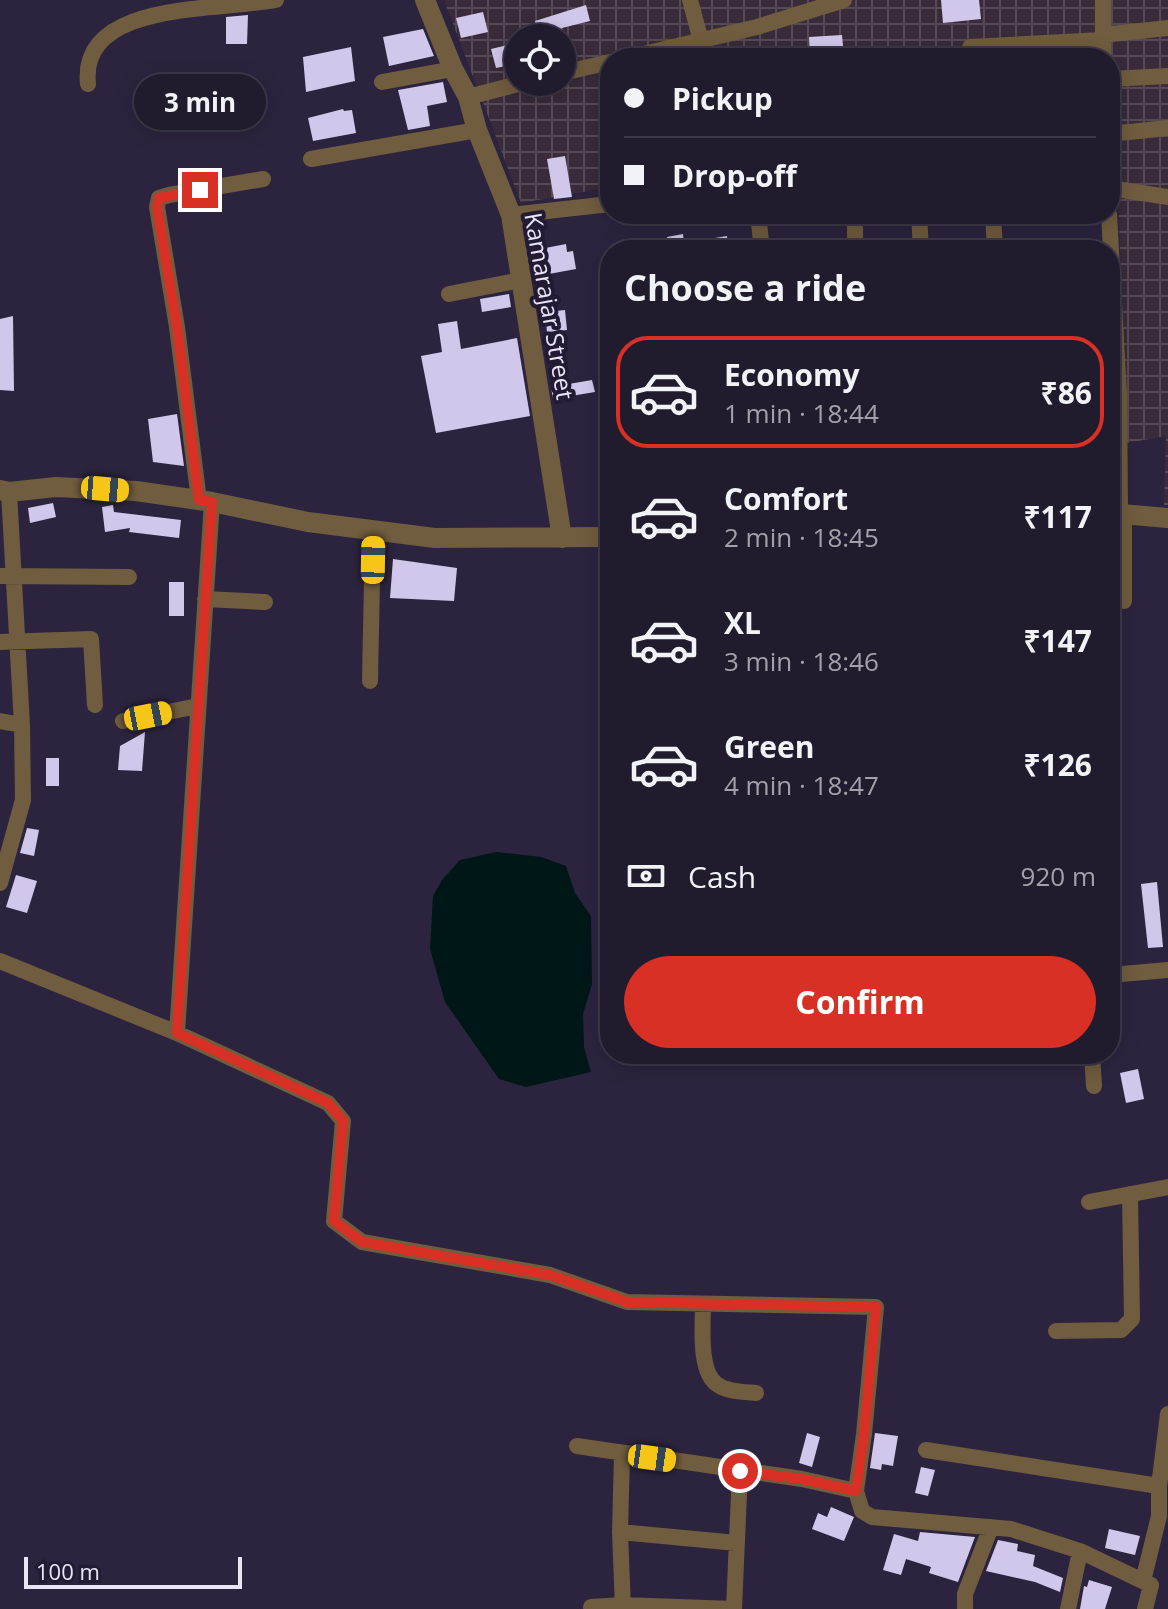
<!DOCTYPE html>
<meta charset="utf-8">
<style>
:root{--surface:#211b2e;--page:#2d283a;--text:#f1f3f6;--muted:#a2a1aa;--line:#3e394a;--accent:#d93025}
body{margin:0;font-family:"Open Sans",sans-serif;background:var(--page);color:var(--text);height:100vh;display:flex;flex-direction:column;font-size:30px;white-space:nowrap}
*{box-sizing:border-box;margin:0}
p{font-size:26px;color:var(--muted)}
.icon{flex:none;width:44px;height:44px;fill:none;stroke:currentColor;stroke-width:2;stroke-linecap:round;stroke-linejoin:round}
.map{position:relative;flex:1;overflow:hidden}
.panel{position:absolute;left:600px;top:240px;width:520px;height:824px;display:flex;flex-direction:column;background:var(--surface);border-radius:32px;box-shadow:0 4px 20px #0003,0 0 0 2px var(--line)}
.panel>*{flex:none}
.hud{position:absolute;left:600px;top:48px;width:520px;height:176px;border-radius:32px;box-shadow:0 4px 20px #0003,0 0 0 2px var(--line);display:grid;align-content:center;height:176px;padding:0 24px;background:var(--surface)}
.buttons{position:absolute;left:504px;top:24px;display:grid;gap:16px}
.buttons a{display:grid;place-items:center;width:72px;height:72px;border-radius:50%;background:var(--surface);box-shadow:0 4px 20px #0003,0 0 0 2px var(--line);font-size:40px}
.scale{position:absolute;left:24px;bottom:20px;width:218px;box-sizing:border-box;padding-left:8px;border:4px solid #e9e4f6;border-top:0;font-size:22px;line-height:28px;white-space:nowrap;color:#e9e4f6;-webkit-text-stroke:6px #231a34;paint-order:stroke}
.end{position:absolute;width:36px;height:36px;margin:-18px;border:10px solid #d93025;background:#fff;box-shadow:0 0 0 4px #fff}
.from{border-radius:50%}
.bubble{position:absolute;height:56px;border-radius:28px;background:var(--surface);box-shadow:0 4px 20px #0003,0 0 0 2px var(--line);font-size:26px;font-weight:700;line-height:56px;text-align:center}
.car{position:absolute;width:24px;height:48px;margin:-24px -12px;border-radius:10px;box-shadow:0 0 6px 2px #0007;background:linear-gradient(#f5c518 24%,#345 0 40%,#f5c518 0 76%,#345 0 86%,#f5c518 0)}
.hud b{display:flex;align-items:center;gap:28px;height:76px;font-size:30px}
.hud b+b{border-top:2px solid var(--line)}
.hud i{width:20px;height:20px;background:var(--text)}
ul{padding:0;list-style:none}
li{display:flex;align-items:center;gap:24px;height:112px;margin:0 16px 12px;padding:0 8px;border:4px solid transparent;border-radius:32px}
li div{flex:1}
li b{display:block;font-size:30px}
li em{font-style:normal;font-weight:700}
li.selected{border-color:var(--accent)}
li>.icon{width:72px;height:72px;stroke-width:1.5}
h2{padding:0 24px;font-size:36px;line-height:96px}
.pay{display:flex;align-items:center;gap:20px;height:88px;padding:0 24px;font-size:30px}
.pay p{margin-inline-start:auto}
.button{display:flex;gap:16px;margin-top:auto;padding:16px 24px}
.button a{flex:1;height:92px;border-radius:48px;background:var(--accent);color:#fff;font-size:32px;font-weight:700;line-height:92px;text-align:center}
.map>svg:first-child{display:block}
</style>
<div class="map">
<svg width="1168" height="1609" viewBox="0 0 1168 1609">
<defs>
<pattern id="industrial-grid" width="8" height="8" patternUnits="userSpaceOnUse" patternTransform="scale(2)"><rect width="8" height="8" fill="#392b39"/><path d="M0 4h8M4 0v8" fill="none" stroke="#564a56"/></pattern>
</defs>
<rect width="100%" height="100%" fill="#2c243e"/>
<path fill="url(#industrial-grid)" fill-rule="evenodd" d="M 444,0 L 1168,0 L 1168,506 L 1164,505 L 1166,436 L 1127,443 L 1114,85 L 1110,85 L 1110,58 L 610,58 L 610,187 L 521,203 ZM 518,38 L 562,38 L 562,82 L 518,82 Z"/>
<path fill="#001718" d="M 496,852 L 541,857 L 566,866 L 575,893 L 591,916 L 592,984 L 583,1014 L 584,1047 L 591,1072 L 526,1087 L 499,1079 L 445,1002 L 430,949 L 433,896 L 442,880 L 460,860 Z"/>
<path fill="#d1c7ea" d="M 941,0 L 979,0 L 981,19 L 943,23 Z
M 586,5 L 590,21 L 562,28 L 564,36 L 539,38 L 535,21 Z
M 483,12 L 488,32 L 461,38 L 456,18 Z
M 248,15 L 247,44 L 226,44 L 226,17 Z
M 423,29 L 434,56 L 389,66 L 383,37 Z
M 842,35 L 844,56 L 810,58 L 809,37 Z
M 512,44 L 516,64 L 496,68 L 491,49 Z
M 351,47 L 355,81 L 306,92 L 303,57 Z
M 443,82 L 447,102 L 427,106 L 430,126 L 408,130 L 398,90 Z
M 343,109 L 344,111 L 352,110 L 356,133 L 313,141 L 308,118 Z
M 565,156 L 572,197 L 554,199 L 547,159 Z
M 683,234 L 684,243 L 727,236 L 728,250 L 669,250 L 667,237 Z
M 566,244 L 567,252 L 573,251 L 576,269 L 538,276 L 537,270 L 533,271 L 530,251 Z
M 509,294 L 511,307 L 482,312 L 480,299 Z
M 565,310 L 567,330 L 547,332 L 545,312 Z
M 13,316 L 14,391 L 0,390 L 0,319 Z
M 457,321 L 461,349 L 517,338 L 530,416 L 436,433 L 421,356 L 442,352 L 438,324 Z
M 592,380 L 595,392 L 553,399 L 551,387 Z
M 177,414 L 184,466 L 153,462 L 148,419 Z
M 53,503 L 56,517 L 30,523 L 28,508 Z
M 113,505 L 114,512 L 181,520 L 179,538 L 129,532 L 130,528 L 105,532 L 102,507 Z
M 393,559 L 457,568 L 454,601 L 390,598 Z
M 169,582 L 184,582 L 184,616 L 169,616 Z
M 145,732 L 142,771 L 118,770 L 120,746 Z
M 46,758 L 59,758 L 59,786 L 46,786 Z
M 27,828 L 39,830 L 34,856 L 20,853 Z
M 16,875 L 37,881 L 27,913 L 6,907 Z
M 1157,882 L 1163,947 L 1148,948 L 1141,884 Z
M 1138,1069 L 1144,1099 L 1126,1103 L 1120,1073 Z
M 807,1433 L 820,1437 L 812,1467 L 799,1463 Z
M 875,1433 L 898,1436 L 893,1466 L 882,1464 L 881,1470 L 870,1468 Z
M 921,1467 L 935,1470 L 928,1496 L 915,1493 Z
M 831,1507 L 854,1517 L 844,1541 L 812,1529 L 818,1513 L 827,1517 Z
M 1109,1529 L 1140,1536 L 1135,1555 L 1105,1548 Z
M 920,1532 L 975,1537 L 958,1582 L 929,1573 L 931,1567 L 906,1559 L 901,1575 L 883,1570 L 894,1534 L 918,1541 Z
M 998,1540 L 1018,1544 L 1017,1551 L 1035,1555 L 1033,1566 L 1063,1578 L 1060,1592 L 1035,1582 L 986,1571 Z
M 1089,1580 L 1112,1587 L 1105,1609 L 1080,1609 L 1084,1586 L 1087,1587 Z"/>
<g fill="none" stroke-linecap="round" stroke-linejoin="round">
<path stroke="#705c3e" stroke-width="16" d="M 690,0 L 701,41
M 1103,0 L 1103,58
M 1102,35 L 1168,28
M 970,47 L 1102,40
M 627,58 L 757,27 L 844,0
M 562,73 L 610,62
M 1110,79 L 1168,76
M 382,82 L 453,69
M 88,84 C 79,0 220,11 276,0
M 468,97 L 526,82
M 1110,134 L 1168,128
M 311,159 L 477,130
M 1110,188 L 1168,197
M 758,214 L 762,250
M 855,214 L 855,250
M 919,214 L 921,250
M 993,214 L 995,250
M 1109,214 L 1119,394 L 1120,513
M 511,215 L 610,204
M 449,294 L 521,280
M 199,500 L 177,327 L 157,207 L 159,198 L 169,195 L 263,179
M 0,576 L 129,577
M 205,599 L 265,602
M 1124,601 L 1124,513
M 0,642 L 91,639 L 95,705
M 370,681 L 373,530
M 0,721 L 22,725
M 123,721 L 198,706
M 0,883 L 23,800 L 22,725 L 9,492
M 0,961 L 177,1033 L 328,1103 L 343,1121 L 334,1221 L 362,1242 L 550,1275 L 627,1302 L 876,1307 L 864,1434 L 856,1491 L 862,1511 L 872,1517 L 1011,1529 L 1080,1551 L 1151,1585 L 1145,1609
M 1110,975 L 1168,970
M 177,1033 L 212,502
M 1092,1054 L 1094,1086
M 1089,1202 L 1168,1187
M 703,1304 C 703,1325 698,1373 718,1385 C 728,1392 744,1392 756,1393
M 1056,1331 L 1121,1330 L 1132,1319 L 1130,1194
M 577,1446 L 802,1479 L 856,1491
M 926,1450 L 1159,1486 L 1159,1516 L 1143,1581
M 622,1454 L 620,1532 L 623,1609
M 1159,1486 L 1168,1414
M 620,1532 L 737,1543
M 591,1607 L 623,1605 L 734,1609
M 734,1609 L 740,1471
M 965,1609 L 965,1594 L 991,1527
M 1068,1609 L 1080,1551"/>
<path stroke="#705c3e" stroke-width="20" d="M 425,0 L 453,69 L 468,97 L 477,130 L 511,215 L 562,538
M 0,490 L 9,492 L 56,487 L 136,491 L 212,502 L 308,522 L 435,538 L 610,537
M 1110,513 L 1168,518"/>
</g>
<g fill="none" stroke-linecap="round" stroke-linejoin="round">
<path stroke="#d93025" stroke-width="10" d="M 200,190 L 159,198 L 157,207 L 177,327 L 199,500 L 212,502 L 177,1033 L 328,1103 L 343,1121 L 334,1221 L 362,1242 L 550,1275 L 627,1302 L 876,1307 L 864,1434 L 856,1491 L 802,1479 L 740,1471"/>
</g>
<g text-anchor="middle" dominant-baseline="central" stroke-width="8" stroke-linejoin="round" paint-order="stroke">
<g font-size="24" fill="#e9e4f6" stroke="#231a34">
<text transform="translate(550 306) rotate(80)">Kamarajar Street</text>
</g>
</g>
</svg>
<div class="buttons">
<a><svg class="icon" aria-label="locate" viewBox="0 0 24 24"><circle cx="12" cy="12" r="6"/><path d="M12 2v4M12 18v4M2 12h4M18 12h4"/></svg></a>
</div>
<div class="scale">100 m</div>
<i class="end from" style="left:740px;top:1471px"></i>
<i class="end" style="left:200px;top:190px"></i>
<div class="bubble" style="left:134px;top:74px;width:132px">3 min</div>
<i class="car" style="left:105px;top:489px;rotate:95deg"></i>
<i class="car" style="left:373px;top:560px;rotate:1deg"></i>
<i class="car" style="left:148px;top:716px;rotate:79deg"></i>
<i class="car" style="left:652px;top:1458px;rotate:98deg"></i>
<div class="hud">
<b><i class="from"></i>Pickup</b>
<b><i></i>Drop-off</b>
</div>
<section class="panel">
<h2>Choose a ride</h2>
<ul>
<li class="selected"><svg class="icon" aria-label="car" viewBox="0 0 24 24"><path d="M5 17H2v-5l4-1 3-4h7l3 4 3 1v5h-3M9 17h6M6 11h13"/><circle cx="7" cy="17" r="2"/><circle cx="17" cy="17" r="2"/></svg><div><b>Economy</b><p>1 min · 18:44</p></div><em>₹86</em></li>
<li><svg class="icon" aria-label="car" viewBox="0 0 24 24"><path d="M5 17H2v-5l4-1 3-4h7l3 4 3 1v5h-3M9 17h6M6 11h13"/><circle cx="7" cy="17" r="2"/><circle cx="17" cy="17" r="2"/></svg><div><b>Comfort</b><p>2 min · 18:45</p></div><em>₹117</em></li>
<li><svg class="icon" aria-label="car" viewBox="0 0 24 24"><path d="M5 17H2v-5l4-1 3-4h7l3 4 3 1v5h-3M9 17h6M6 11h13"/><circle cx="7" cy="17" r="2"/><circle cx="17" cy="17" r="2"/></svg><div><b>XL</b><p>3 min · 18:46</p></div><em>₹147</em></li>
<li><svg class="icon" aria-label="car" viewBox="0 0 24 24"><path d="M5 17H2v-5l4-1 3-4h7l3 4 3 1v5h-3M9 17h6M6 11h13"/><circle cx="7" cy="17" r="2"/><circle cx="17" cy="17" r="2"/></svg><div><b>Green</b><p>4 min · 18:47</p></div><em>₹126</em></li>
</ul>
<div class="pay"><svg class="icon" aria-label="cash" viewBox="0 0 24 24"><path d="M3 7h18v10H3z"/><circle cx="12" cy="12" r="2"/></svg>Cash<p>920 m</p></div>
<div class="button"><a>Confirm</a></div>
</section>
</div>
